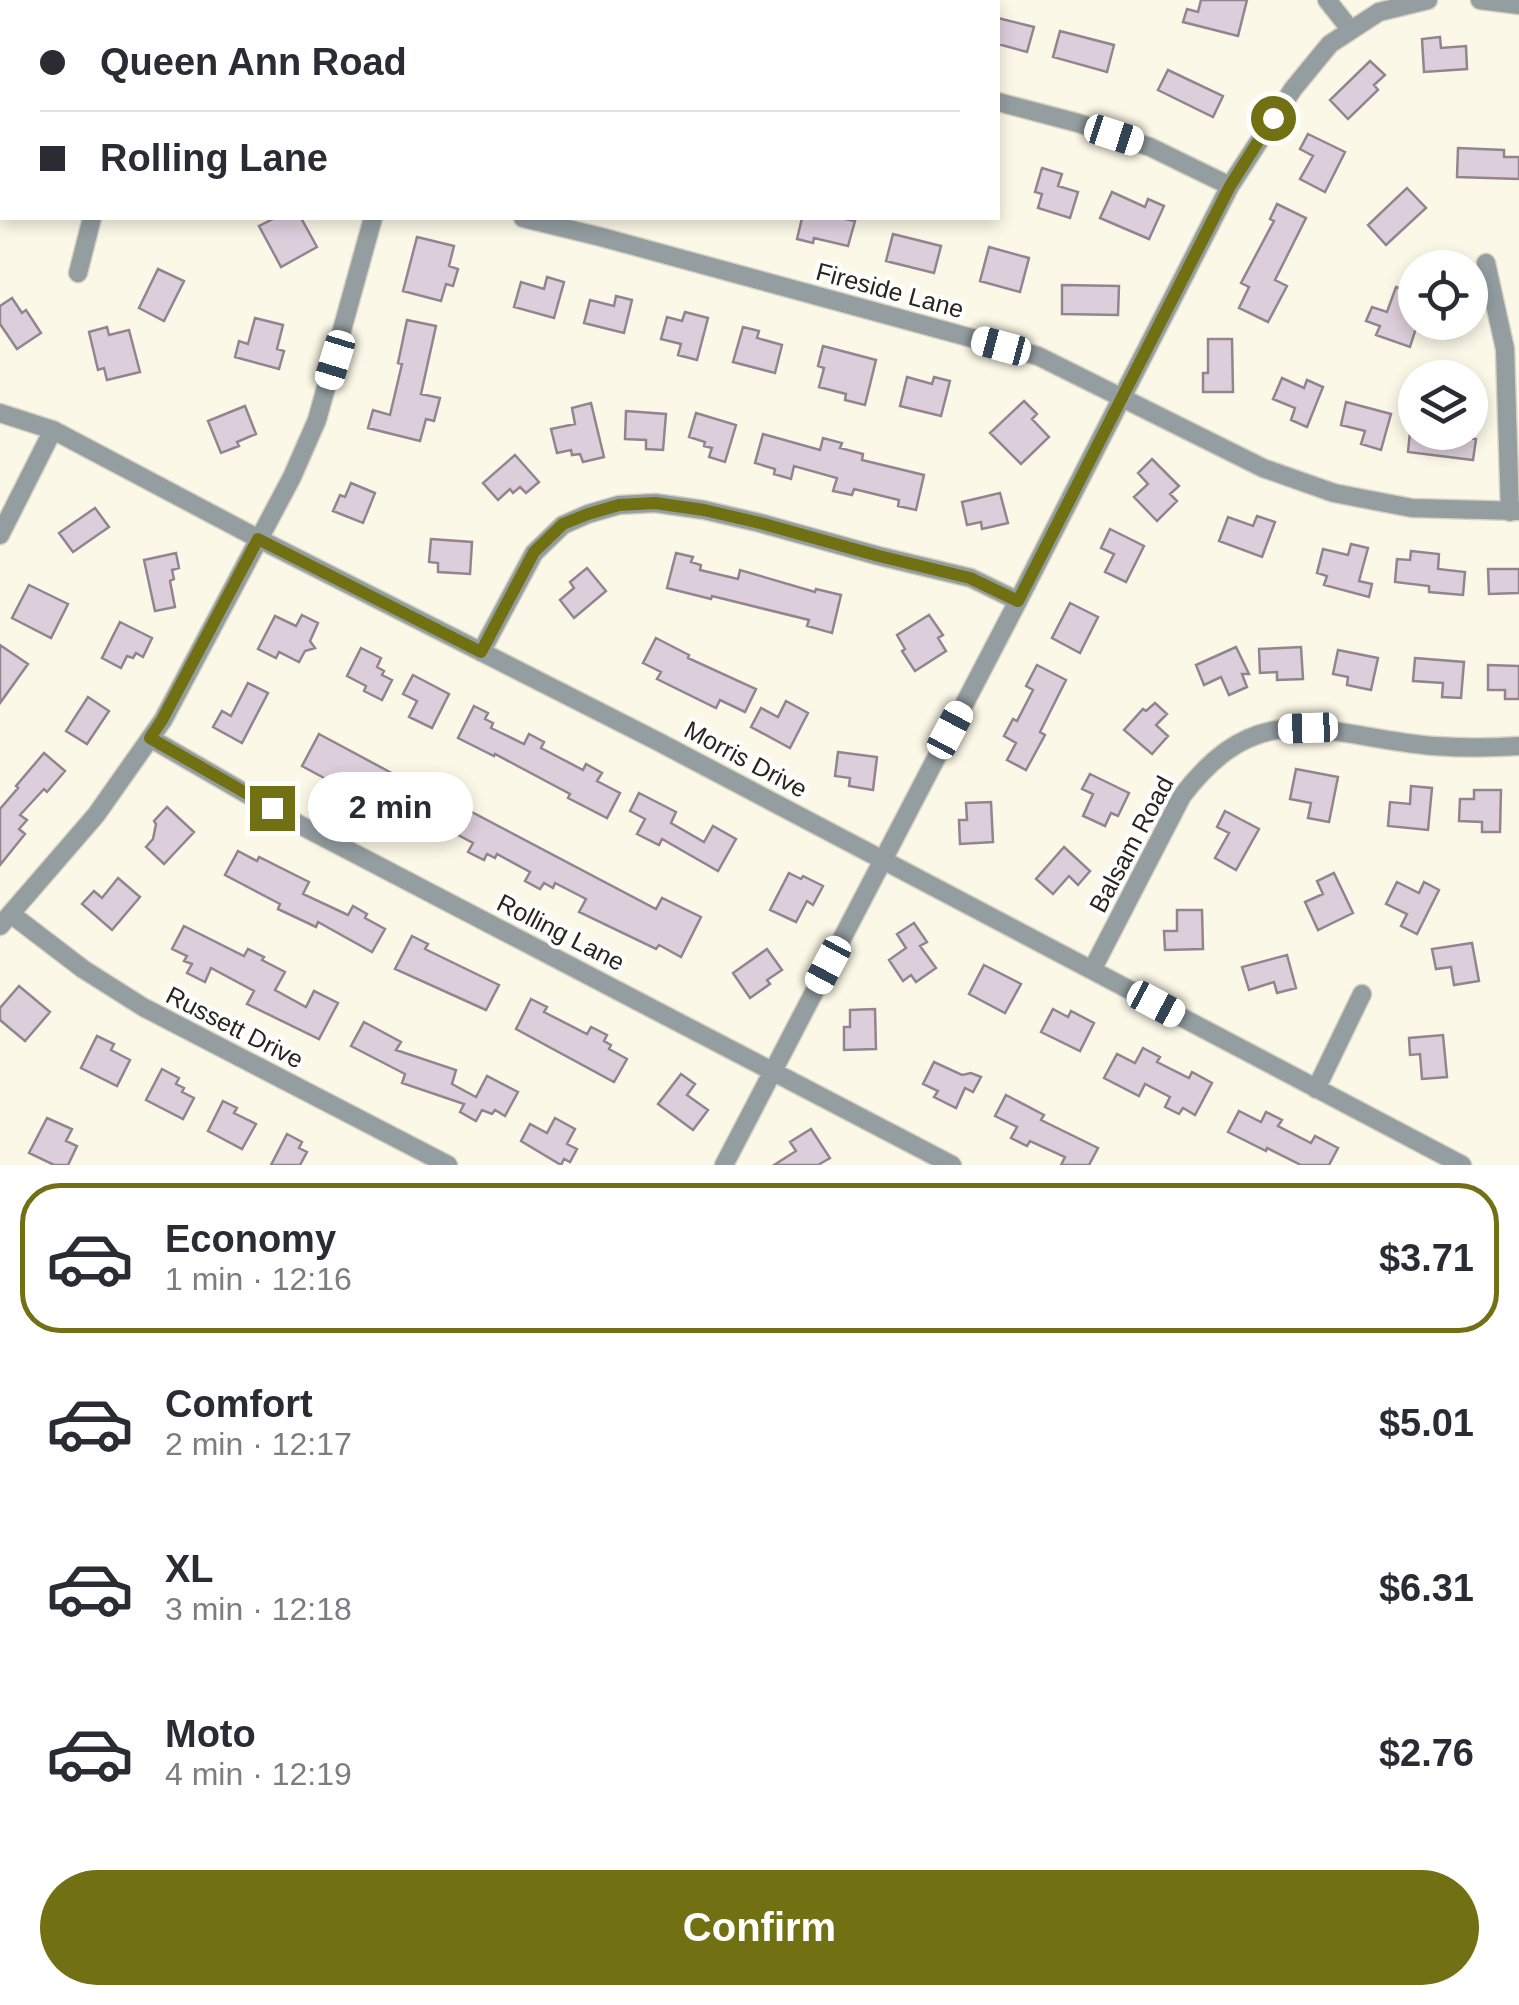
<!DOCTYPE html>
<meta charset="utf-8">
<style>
:root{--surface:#fff;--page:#f7f7f7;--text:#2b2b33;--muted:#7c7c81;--line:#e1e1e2;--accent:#717114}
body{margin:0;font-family:Helvetica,sans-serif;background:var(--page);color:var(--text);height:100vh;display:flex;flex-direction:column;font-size:38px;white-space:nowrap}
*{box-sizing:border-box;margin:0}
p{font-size:32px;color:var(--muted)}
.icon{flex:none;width:55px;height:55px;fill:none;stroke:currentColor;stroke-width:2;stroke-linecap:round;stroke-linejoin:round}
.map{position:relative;height:1165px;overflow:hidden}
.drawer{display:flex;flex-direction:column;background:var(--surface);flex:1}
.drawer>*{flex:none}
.banner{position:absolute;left:0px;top:0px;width:1000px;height:220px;box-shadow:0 5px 15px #0003;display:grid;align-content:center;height:220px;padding:0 40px;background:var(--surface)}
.controls{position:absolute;left:1398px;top:250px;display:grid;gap:20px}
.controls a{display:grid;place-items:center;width:90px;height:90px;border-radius:50%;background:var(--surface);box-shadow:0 5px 15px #0003;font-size:50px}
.end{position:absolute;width:45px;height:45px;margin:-22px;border:12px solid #717114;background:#fff;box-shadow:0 0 0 5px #fff}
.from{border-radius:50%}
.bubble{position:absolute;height:70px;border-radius:35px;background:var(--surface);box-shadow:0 5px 15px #0003;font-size:32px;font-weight:800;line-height:70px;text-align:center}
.car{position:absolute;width:30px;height:60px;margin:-30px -15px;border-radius:12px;box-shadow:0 0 8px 2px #0007;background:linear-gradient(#fff 24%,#345 0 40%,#fff 0 76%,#345 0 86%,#fff 0)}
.banner b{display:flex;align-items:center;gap:35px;height:95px;font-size:38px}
.banner b+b{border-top:2px solid var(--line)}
.banner i{width:25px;height:25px;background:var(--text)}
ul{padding:18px 0 0;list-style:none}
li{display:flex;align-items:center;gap:30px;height:150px;margin:0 20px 15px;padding:0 20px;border:5px solid transparent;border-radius:40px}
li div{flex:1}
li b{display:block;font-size:38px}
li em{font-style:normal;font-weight:800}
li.selected{border-color:var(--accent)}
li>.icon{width:90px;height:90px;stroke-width:1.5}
.button{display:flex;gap:20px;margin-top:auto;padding:20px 40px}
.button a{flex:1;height:115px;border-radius:60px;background:var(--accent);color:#fff;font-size:40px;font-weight:800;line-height:115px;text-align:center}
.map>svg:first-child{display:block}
</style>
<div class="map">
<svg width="1519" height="1165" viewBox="0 0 1519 1165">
<rect width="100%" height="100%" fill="#fbf8e7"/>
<path fill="#dcceda" stroke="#928590" stroke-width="2.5" d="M 1201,0 L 1247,0 L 1238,36 L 1183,22 L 1187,9 L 1198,12 Z
M 998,18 L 1034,27 L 1027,52 L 998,44 Z
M 1060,31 L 1114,45 L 1107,72 L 1053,57 Z
M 1440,37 L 1441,48 L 1466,46 L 1467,69 L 1424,72 L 1422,39 Z
M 1370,61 L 1385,75 L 1374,85 L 1378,90 L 1348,119 L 1330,100 Z
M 1168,70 L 1223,96 L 1213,117 L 1158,90 Z
M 1308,134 L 1345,152 L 1325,192 L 1300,179 L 1313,156 L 1300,149 Z
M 1458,148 L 1504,150 L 1504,157 L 1519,157 L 1519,179 L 1457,177 Z
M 1042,168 L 1062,174 L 1058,186 L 1078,192 L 1070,218 L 1038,208 L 1042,194 L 1035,192 Z
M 1407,188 L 1426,208 L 1386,245 L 1368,225 Z
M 1112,192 L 1145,207 L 1148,199 L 1164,206 L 1149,239 L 1100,218 Z
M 1277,204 L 1306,218 L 1275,280 L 1287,286 L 1268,322 L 1239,308 L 1249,287 L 1241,283 L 1274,221 L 1270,219 Z
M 275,218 L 301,218 L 317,247 L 281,267 L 259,226 Z
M 802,218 L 840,218 L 855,221 L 848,246 L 814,238 L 813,243 L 797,239 Z
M 893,234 L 941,246 L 934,273 L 886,261 Z
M 417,237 L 454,246 L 449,266 L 458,269 L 453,286 L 446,284 L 441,301 L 403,291 Z
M 989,247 L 1029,258 L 1020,292 L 980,281 Z
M 158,269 L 184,281 L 164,321 L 139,308 Z
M 547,277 L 564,282 L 554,318 L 514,307 L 521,282 L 544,289 Z
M 1062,285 L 1119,286 L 1118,315 L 1062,314 Z
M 1396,287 L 1415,294 L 1415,322 L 1418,322 L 1410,347 L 1376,335 L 1380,326 L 1366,321 L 1372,307 L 1387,312 Z
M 616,296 L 632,300 L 624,333 L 584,323 L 590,300 L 614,306 Z
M 12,298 L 22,313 L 26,310 L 41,333 L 17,349 L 0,324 L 0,306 Z
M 685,312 L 708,318 L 697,360 L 678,355 L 681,344 L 661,339 L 667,317 L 682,321 Z
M 255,318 L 283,325 L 277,349 L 284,351 L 279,369 L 235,357 L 239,341 L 248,344 Z
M 407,320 L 436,326 L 421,394 L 440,398 L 434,421 L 426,419 L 420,441 L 368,428 L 373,410 L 390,415 L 402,364 L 398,363 Z
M 107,327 L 109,335 L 129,330 L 140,372 L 107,380 L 104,368 L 98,370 L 89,332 Z
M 743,327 L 759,331 L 757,338 L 782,345 L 775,373 L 733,362 Z
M 1208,339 L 1232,339 L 1233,392 L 1203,392 L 1203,373 L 1208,373 Z
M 823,346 L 876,360 L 865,405 L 845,400 L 846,394 L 819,387 L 824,368 L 818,366 Z
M 907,377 L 932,384 L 934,377 L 950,381 L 941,416 L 900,406 Z
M 1282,378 L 1304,388 L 1307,380 L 1323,387 L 1307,427 L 1291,420 L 1295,408 L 1273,399 Z
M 1024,401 L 1037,414 L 1032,419 L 1049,437 L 1021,464 L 990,433 Z
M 1346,402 L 1391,414 L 1381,450 L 1361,444 L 1365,431 L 1341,425 Z
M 591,403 L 604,457 L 583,462 L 580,454 L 572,455 L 571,450 L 557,453 L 551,429 L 575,424 L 572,408 Z
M 245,406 L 256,434 L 237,442 L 239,446 L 221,453 L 208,421 Z
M 626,411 L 666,414 L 663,450 L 646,449 L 646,440 L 625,439 Z
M 696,413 L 736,425 L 725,462 L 709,457 L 712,448 L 704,446 L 705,442 L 689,437 Z
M 1410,432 L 1439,432 L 1439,435 L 1476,439 L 1473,460 L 1408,452 Z
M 763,434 L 820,450 L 823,438 L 842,443 L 840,448 L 863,454 L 862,460 L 924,475 L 916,510 L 898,506 L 899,500 L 854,489 L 852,495 L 833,491 L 837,478 L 794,466 L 791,479 L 774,474 L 775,469 L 755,463 Z
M 515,455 L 539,482 L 526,493 L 520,487 L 513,493 L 510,489 L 498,500 L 483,483 Z
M 1152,459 L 1179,486 L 1170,494 L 1177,501 L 1157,521 L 1134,497 L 1148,484 L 1138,473 Z
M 351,483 L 375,493 L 363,523 L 333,511 L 340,495 L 345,497 Z
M 1000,493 L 1008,523 L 982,529 L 981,522 L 967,525 L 962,502 Z
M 95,508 L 109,527 L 73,552 L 59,533 Z
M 1257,516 L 1275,522 L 1262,557 L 1219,541 L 1228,517 L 1253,526 Z
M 1110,529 L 1144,546 L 1126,582 L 1105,572 L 1114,554 L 1101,548 Z
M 431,539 L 472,542 L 470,574 L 438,572 L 438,563 L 429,562 Z
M 1351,544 L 1368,548 L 1359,581 L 1372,584 L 1369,597 L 1324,585 L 1327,576 L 1317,573 L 1323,549 L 1348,555 Z
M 1411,551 L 1439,554 L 1438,569 L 1465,572 L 1463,595 L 1429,592 L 1429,586 L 1395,582 L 1397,559 L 1410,560 Z
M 176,553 L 179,568 L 172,570 L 174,579 L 170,581 L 175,607 L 155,611 L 144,560 Z
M 676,553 L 693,557 L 691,562 L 701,565 L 700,570 L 738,579 L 740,570 L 815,592 L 816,589 L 841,595 L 832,633 L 807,626 L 809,620 L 712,596 L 711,599 L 667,588 Z
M 587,568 L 606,591 L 574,618 L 560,600 L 574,588 L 570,582 Z
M 1488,569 L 1519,569 L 1519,593 L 1489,594 Z
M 29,585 L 68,604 L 51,638 L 12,618 Z
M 1070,603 L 1098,617 L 1080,653 L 1052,638 Z
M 302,615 L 318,623 L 310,641 L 315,648 L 305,651 L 299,662 L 279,652 L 276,658 L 258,649 L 275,616 L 296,626 Z
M 929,615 L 943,635 L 938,638 L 946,651 L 915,671 L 902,651 L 905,649 L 897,635 Z
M 120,622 L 152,638 L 143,657 L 136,653 L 133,658 L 127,656 L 121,668 L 102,658 Z
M 656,638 L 689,655 L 688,658 L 756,689 L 745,712 L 720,700 L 716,708 L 657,679 L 661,672 L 643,663 Z
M 0,645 L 28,664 L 0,703 Z
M 1236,647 L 1249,674 L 1242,674 L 1247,687 L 1229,695 L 1221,677 L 1204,685 L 1196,665 Z
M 1301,647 L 1303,679 L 1277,680 L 1277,672 L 1260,673 L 1259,649 Z
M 361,648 L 381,658 L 377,667 L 384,671 L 382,675 L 392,680 L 382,700 L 364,691 L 366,686 L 347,676 Z
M 1338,650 L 1378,658 L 1371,690 L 1347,685 L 1348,677 L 1333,674 Z
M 1415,658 L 1464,662 L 1461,698 L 1442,697 L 1443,683 L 1413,681 Z
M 1037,665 L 1066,680 L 1040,732 L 1045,735 L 1026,770 L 1007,760 L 1016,743 L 1004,736 L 1013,719 L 1017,721 L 1033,690 L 1026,686 Z
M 1488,665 L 1519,666 L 1519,699 L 1505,699 L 1505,690 L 1488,690 Z
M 413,675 L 449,694 L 432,728 L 409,717 L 417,701 L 403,694 Z
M 248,683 L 268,693 L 242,743 L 213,727 L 222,711 L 231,716 Z
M 88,697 L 109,711 L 87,744 L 66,731 Z
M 786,701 L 808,713 L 790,748 L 751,727 L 761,708 L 778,717 Z
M 1155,703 L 1167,714 L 1156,725 L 1168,736 L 1152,754 L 1124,730 L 1143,709 L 1146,711 Z
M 474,706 L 488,713 L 485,719 L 493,723 L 491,728 L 524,744 L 529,734 L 544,742 L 541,748 L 583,770 L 586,764 L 602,773 L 597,781 L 620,793 L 607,818 L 568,798 L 570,794 L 495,754 L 494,756 L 458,738 Z
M 319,734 L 427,792 L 428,789 L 656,909 L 662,898 L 701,917 L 681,957 L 659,945 L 656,949 L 579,912 L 586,899 L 555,883 L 553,888 L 544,883 L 540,889 L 525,881 L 530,872 L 497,854 L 495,858 L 487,854 L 484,860 L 468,852 L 473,843 L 441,826 L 439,830 L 430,825 L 425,834 L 409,825 L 412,819 L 341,780 L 337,785 L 302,766 Z
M 838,752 L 877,757 L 873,790 L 849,786 L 850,778 L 835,776 Z
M 44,753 L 65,771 L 47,792 L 44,789 L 20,815 L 27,820 L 19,829 L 25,834 L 0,865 L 0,809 L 18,788 L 16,786 Z
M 1296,769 L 1338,777 L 1329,822 L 1308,818 L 1311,803 L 1290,799 Z
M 1090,774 L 1129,793 L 1118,816 L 1111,813 L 1105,826 L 1083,816 L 1093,794 L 1082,789 Z
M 1411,786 L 1432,788 L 1428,830 L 1388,826 L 1390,802 L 1410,804 Z
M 1474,790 L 1501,790 L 1500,832 L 1482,832 L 1482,822 L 1459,821 L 1460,799 L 1474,799 Z
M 639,793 L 676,812 L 671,823 L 704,842 L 713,826 L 736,839 L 718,871 L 662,839 L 659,845 L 637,834 L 645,819 L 630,811 Z
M 991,802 L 993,842 L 960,844 L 959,820 L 967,820 L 966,803 Z
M 167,807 L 194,832 L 164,864 L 146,847 L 153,839 L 156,824 L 154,821 Z
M 1225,811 L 1259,829 L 1236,870 L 1215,858 L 1229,833 L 1217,827 Z
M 1064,847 L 1090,871 L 1078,885 L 1069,876 L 1053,894 L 1036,879 Z
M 238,851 L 257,861 L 259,857 L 309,882 L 303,894 L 348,915 L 353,906 L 367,914 L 365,918 L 385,929 L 372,952 L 318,922 L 316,927 L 278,909 L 280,904 L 225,875 Z
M 789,873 L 801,879 L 803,876 L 823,886 L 813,905 L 807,901 L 796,922 L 770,910 Z
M 1334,873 L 1353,913 L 1318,930 L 1305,902 L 1323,894 L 1317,881 Z
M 118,878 L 140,897 L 112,930 L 82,904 L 94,891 L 102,898 Z
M 1397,882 L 1419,893 L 1424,882 L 1439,890 L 1417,934 L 1401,926 L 1407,914 L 1386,904 Z
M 1177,910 L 1202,910 L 1203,949 L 1165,950 L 1164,931 L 1177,931 Z
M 914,923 L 927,942 L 920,946 L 936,968 L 916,982 L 911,975 L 903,981 L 889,960 L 906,948 L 897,934 Z
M 184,926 L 244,956 L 248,949 L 264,957 L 262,960 L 285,972 L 275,990 L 306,1007 L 314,991 L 338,1003 L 319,1039 L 247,1004 L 254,991 L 211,968 L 205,982 L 187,973 L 192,964 L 184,961 L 187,956 L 172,949 Z
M 412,936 L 428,944 L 425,949 L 499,985 L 486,1010 L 395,969 Z
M 1472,943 L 1479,981 L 1454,985 L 1451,967 L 1436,969 L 1432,949 Z
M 767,949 L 782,970 L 767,980 L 770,984 L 750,998 L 733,973 Z
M 1287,955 L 1296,988 L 1277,993 L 1274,982 L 1249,990 L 1242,967 Z
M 984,965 L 1021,984 L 1005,1013 L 969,994 Z
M 19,986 L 50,1012 L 25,1041 L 0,1020 L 0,1008 Z
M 531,999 L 547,1007 L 544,1012 L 587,1034 L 591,1027 L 607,1035 L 604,1041 L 611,1045 L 609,1049 L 627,1059 L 614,1082 L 516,1029 Z
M 875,1009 L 876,1049 L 844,1050 L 844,1027 L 850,1027 L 850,1010 Z
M 1053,1009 L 1068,1017 L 1071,1011 L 1094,1023 L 1080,1051 L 1041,1032 Z
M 364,1022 L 401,1042 L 396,1050 L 456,1070 L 452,1084 L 476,1097 L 487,1076 L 518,1092 L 505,1116 L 495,1110 L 492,1114 L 482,1110 L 476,1121 L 460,1112 L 464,1104 L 402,1083 L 405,1074 L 351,1046 Z
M 1443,1035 L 1447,1077 L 1422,1079 L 1420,1054 L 1410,1055 L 1409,1038 Z
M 97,1036 L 114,1044 L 111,1050 L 130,1060 L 117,1086 L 81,1068 Z
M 1143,1048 L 1160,1057 L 1157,1062 L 1189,1078 L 1192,1072 L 1212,1083 L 1195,1115 L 1183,1108 L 1179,1114 L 1165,1107 L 1170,1097 L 1145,1084 L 1139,1096 L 1104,1078 L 1117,1054 L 1135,1063 Z
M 934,1062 L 962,1075 L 971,1073 L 981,1077 L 973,1092 L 965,1088 L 956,1108 L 934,1097 L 938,1091 L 923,1084 Z
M 162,1069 L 179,1078 L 176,1084 L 184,1088 L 182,1092 L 194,1098 L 183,1119 L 146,1100 Z
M 681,1074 L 695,1084 L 687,1095 L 708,1110 L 693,1130 L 658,1104 Z
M 1006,1095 L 1044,1115 L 1041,1120 L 1098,1148 L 1089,1165 L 1061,1165 L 1065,1157 L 1030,1141 L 1027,1146 L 1011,1138 L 1017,1127 L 995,1116 Z
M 223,1101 L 237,1108 L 234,1113 L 256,1124 L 242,1149 L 208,1131 Z
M 1239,1111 L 1261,1122 L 1266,1112 L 1282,1120 L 1278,1126 L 1311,1143 L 1315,1136 L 1338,1148 L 1329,1165 L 1301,1165 L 1267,1148 L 1266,1151 L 1228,1132 Z
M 47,1118 L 72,1129 L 66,1141 L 77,1146 L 68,1165 L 54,1165 L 29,1153 Z
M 555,1118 L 575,1129 L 567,1144 L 577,1149 L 570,1162 L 564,1159 L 561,1165 L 521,1141 L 530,1124 L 547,1133 Z
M 811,1129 L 830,1158 L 818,1165 L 774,1165 L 796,1151 L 790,1142 Z
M 287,1134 L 302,1142 L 299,1148 L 307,1152 L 300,1165 L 271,1165 Z"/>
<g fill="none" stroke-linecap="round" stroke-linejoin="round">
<g stroke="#d5d2c3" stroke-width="21">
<path id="street" d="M 605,0 L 614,2
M 1327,0 L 1350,29
M 1480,0 L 1519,5
M 427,2 L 427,0
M 0,84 L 2,84
M 998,102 L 1078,123 L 1150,147 L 1230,186
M 523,218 L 601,237 L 1038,356 L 1263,468 L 1334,493 L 1412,508 L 1519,511
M 1486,263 L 1505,349 L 1510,512
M 78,273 L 92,218
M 0,413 L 53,430 L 259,539 L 657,741 L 1462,1165
M 0,535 L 53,430
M 481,652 L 534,553 L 563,525 L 588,514 L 619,505 L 655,503 L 704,510 L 760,523 L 879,556 L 971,578 L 1018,601
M 150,738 L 302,826 L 952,1165
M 11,914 L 83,969 L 143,1007 L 448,1165
M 0,926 L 96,815 L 163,720 L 292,477 L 317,420 L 373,218
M 1092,970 L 1182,796 C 1262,691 1325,737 1434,746 C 1462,748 1491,748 1519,746
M 1316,1089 L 1362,994
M 724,1165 L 1018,601 L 1230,186 L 1293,89 L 1330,44 L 1379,12 L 1428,0"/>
</g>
<use href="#street" stroke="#949da0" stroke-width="18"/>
</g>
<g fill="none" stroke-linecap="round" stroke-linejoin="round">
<path stroke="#717114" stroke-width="12" d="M 272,808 L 150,738 L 162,720 L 258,539 L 481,652 L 534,552 L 563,524 L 588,514 L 619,505 L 655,503 L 704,510 L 760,523 L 879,556 L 970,578 L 1018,601 L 1230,186 L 1273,118"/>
</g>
<g text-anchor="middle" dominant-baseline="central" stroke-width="8" stroke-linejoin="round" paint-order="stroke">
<g font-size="25" fill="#26251e" stroke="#fff">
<text transform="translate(890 290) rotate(15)">Fireside Lane</text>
<text transform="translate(746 759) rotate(28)">Morris Drive</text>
<text transform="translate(1131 844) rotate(-62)">Balsam Road</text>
<text transform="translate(561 932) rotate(27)">Rolling Lane</text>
<text transform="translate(235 1027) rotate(27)">Russett Drive</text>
</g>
</g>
</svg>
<div class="controls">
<a><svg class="icon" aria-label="locate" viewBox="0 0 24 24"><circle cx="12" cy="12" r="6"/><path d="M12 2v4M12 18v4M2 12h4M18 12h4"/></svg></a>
<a><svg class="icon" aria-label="layers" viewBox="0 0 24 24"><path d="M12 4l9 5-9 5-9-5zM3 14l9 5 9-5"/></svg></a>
</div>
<i class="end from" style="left:1273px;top:118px"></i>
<i class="end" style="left:272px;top:808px"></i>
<div class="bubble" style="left:308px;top:772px;width:165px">2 min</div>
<i class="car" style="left:1114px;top:135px;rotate:108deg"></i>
<i class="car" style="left:1001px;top:346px;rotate:285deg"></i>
<i class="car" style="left:335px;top:360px;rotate:197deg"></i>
<i class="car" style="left:1308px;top:728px;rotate:268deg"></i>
<i class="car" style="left:950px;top:730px;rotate:28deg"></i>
<i class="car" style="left:828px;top:965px;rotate:208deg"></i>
<i class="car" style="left:1156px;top:1004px;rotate:118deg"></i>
<div class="banner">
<b><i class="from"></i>Queen Ann Road</b>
<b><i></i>Rolling Lane</b>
</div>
</div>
<section class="drawer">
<ul>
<li class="selected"><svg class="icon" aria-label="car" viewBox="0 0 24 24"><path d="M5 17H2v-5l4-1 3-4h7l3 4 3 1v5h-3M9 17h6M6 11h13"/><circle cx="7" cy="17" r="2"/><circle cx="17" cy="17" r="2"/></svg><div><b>Economy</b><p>1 min · 12:16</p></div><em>$3.71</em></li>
<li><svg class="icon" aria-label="car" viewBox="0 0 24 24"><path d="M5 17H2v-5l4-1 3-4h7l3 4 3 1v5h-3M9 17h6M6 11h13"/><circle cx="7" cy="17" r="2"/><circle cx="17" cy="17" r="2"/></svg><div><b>Comfort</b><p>2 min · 12:17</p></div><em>$5.01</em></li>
<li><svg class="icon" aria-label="car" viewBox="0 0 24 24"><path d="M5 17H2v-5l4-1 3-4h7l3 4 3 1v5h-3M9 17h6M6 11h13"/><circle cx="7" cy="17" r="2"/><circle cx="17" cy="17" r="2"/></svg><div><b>XL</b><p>3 min · 12:18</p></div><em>$6.31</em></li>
<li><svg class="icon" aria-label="car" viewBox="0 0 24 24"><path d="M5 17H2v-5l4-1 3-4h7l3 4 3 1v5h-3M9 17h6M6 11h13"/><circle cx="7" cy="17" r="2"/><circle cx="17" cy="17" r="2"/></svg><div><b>Moto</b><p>4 min · 12:19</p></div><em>$2.76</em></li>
</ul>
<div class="button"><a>Confirm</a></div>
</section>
